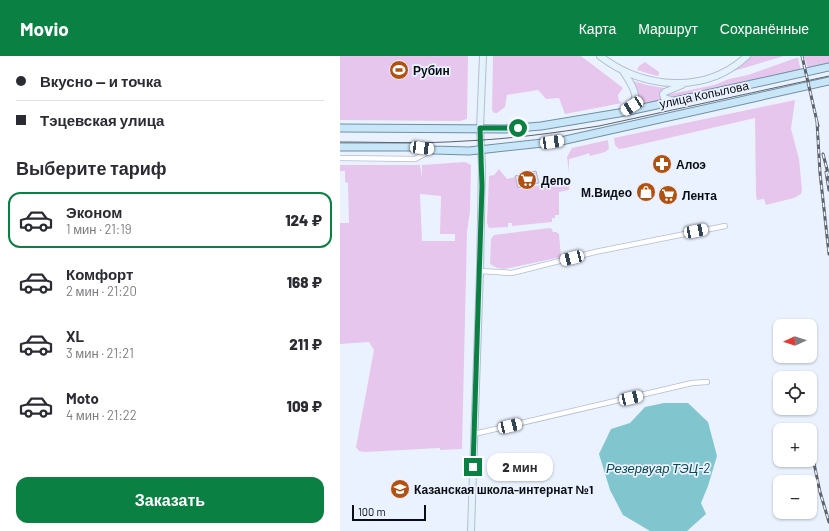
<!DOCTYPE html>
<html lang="ru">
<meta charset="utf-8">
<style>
:root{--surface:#fff;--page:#f7f7f7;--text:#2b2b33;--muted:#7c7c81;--line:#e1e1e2;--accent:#0b8043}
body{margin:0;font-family:Barlow,sans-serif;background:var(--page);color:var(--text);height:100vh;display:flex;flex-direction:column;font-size:15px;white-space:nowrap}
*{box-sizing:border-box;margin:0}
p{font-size:13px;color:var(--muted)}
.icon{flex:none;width:22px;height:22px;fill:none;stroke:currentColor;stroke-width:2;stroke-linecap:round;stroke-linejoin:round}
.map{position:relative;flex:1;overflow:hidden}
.details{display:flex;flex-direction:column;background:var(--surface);width:340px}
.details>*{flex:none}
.guide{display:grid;align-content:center;height:88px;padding:0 16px;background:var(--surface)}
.needle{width:26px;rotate:267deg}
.fabs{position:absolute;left:433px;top:263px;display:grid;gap:8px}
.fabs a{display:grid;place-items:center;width:44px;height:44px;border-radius:8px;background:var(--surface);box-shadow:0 1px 3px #0004;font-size:20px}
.scale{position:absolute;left:12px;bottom:10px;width:74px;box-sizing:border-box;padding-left:4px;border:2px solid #0a0d14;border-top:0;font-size:11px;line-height:14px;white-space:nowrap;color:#0a0d14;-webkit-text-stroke:3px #ebf2ff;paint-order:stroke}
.end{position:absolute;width:18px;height:18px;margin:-9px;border:5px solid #0b8043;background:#fff;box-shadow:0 0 0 2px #fff}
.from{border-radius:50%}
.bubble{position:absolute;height:28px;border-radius:12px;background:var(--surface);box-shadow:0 1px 3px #0004;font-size:13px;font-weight:800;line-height:28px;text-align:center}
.car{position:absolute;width:12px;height:24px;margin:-12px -6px;border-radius:5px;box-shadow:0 0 3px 1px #0007;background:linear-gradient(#fff 24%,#345 0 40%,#fff 0 76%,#345 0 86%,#fff 0)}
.guide b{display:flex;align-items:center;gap:14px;height:38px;font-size:15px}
.guide b+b{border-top:1px solid var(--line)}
.guide i{width:10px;height:10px;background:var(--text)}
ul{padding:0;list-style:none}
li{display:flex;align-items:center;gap:12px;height:56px;margin:0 8px 6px;padding:0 8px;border:2px solid transparent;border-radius:12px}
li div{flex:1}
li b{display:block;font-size:15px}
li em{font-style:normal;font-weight:800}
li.on{border-color:var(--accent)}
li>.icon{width:36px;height:36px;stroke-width:1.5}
h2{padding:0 16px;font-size:18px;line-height:48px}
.cta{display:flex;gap:8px;margin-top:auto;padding:8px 16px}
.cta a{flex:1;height:46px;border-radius:12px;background:var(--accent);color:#fff;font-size:16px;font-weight:800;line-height:46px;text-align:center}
header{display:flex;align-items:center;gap:24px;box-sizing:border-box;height:56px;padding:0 20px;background:var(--accent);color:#fff}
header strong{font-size:19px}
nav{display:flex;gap:22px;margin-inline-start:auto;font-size:14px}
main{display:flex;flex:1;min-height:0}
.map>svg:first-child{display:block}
</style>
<header>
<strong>Movio</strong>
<nav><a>Карта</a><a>Маршрут</a><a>Сохранённые</a></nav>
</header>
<main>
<section class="details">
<div class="guide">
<b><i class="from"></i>Вкусно — и точка</b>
<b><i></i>Тэцевская улица</b>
</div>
<h2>Выберите тариф</h2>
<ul>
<li class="on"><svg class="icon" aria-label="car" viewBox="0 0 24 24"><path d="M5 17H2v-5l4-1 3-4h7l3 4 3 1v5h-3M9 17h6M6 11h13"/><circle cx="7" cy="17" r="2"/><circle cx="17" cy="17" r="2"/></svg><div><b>Эконом</b><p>1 мин · 21:19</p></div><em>124 ₽</em></li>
<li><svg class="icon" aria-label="car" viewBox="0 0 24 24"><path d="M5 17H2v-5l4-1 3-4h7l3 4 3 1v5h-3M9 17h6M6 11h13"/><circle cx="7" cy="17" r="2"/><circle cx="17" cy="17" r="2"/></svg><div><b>Комфорт</b><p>2 мин · 21:20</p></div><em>168 ₽</em></li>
<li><svg class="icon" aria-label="car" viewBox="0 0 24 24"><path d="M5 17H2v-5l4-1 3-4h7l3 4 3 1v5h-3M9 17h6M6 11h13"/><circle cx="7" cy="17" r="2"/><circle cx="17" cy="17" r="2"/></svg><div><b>XL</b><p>3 мин · 21:21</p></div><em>211 ₽</em></li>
<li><svg class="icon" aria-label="car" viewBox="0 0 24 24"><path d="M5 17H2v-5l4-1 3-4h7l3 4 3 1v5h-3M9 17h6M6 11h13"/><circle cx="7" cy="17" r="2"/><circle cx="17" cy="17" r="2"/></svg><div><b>Moto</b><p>4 мин · 21:22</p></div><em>109 ₽</em></li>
</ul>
<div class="cta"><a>Заказать</a></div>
</section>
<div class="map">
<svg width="489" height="475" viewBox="0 0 489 475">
<rect width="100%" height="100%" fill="#ebf2ff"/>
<path fill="#e7c6ed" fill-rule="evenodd" d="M 0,0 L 128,0 L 127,63 L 120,65 L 0,64 Z
M 153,0 L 241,0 L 283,32 L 278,39 L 279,45 L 282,47 L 225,58 L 219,42 L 206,43 L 198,34 L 167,39 L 165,51 L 157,57 L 154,57 L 152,54 Z
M 411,0 L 444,0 L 394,15 Z
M 464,0 L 489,0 L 489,7 L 468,12 Z
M 456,2 L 458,2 L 461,15 L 330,43 L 326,39 L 374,29 L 389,23 L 408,19 Z
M 305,6 L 319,16 L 319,19 L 317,20 L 297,14 L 299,10 Z
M 290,24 L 307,29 L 330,33 L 320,38 L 321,45 L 295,48 Z
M 455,44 L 451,73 L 459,103 L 462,134 L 461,138 L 454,142 L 426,149 L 424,143 L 417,144 L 416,139 L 415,62 L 285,92 L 279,93 L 275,89 L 274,82 Z
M 268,84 L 269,93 L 265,96 L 250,100 L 249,97 L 244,99 L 229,103 L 229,116 L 227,101 L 232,92 Z
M 125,106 L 131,109 L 130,155 L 127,176 L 122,393 L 100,394 L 100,392 L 25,396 L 19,395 L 16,391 L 34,294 L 29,286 L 0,288 L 0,167 L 9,167 L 8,127 L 5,126 L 5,115 L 0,115 L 0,109 L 80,109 L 82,122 L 82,109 ZM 80,138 L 101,140 L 100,178 L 115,178 L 115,185 L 82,185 Z
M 159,113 L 167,123 L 175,121 L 178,133 L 207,128 L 208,131 L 230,125 L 229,134 L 219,136 L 219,159 L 215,159 L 215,162 L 212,162 L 212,166 L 172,170 L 172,167 L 168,167 L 168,171 L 149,172 L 147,167 L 149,120 L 154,119 Z
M 209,172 L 211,172 L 213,176 L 216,176 L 219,178 L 221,201 L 164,213 L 157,212 L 150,208 L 151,183 L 154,179 Z"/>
<path fill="#81c6ce" d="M 324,347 L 348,347 L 368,366 L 377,400 L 368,430 L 361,447 L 366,458 L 347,475 L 310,475 L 283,459 L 270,434 L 259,398 L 271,373 L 290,367 L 305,351 Z"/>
<path fill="#dddaf1" stroke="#b6b2c9" d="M 196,115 L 199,127 L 178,132 L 175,120 Z"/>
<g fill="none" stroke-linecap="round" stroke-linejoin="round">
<g stroke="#b3bed2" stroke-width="6">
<path id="street" d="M 0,102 L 75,103 L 92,94
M 140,215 L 172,217 L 255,196 L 385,170
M 134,378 L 352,327 L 367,326"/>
</g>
<g stroke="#b3bed2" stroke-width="8">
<path id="secondary" d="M 260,0 C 303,33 365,39 407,0
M 283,15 C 292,30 304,43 285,55
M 334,45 L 324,42 L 323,38 L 325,36 L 342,29
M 131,475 L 140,215 L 142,110 L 140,73 L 143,0"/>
</g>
<g stroke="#6e90a5" stroke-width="9">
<path id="primary" d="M 0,72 L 165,73 L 201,70 L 279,57 L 335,45 L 489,11
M 0,91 L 71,91 L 93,94 L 129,95 L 221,85 L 489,25"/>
</g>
<use href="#street" stroke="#fff" stroke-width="4.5"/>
<use href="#secondary" stroke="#e4f3fb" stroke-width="6"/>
<use href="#primary" stroke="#c8e6f8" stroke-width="7"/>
<path stroke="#5d626b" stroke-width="1" d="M 0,86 C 42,86 84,88 125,85 C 170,83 214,77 259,70 L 489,20"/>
<g stroke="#5d626b" stroke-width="3">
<path id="rail" d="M 462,0 L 478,70
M 477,66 L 480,117 L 489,198
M 483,98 L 489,121
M 486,116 L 489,134
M 466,371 L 467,374
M 470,388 L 480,436 L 489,466"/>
</g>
<use href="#rail" stroke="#ebf2ff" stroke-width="1.5" stroke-dasharray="4.5" stroke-linecap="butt"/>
</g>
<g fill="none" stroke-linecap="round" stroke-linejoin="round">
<path stroke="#0b8043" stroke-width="5" d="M 133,411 L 142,130 L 140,72 L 178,72"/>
</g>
<defs>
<g id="stadium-disc" transform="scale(1)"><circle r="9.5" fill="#b25110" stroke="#ebf2ff"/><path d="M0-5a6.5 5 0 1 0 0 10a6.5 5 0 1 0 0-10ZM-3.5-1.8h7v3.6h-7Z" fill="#fff"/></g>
<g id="pharmacy-disc" transform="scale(1)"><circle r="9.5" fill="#b25110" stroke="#ebf2ff"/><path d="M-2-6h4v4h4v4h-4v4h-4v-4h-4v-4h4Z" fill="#fff"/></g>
<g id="supermarket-disc" transform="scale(1)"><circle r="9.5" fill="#b25110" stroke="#ebf2ff"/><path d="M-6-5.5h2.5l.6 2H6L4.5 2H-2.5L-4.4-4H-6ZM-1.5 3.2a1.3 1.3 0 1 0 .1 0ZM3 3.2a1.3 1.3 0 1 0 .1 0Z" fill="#fff"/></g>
<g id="shop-disc" transform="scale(1)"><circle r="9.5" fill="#b25110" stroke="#ebf2ff"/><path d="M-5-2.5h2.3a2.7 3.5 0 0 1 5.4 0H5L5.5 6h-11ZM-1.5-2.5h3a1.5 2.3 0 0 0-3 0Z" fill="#fff"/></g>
<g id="school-disc" transform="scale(1)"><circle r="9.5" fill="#b25110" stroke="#ebf2ff"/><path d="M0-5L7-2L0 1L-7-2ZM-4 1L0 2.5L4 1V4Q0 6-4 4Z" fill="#fff"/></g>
</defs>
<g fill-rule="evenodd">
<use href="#stadium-disc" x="59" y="14"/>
<use href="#pharmacy-disc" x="322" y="108"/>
<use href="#supermarket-disc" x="187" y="124"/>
<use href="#shop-disc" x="306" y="136"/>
<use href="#supermarket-disc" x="328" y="139"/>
<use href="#school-disc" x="60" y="433"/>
</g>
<g text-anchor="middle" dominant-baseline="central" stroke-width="3.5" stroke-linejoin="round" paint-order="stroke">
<g font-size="12" font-weight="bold" fill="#0a0d14" stroke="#ebf2ff" text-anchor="start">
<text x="73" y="14">Рубин</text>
<text x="336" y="108">Алоэ</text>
<text x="201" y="124">Депо</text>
<text x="292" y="136" text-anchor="end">М.Видео</text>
<text x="342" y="139">Лента</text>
<text x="74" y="433">Казанская школа-интернат №1</text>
</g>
<g font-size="12" fill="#0a0d14" stroke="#ebf2ff">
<text transform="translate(364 38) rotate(-12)">улица Копылова</text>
</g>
<g font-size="13" font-style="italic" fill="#0a4a50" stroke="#ebf2ff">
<text x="318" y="412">Резервуар ТЭЦ-2</text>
</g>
</g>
</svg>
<div class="fabs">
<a><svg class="needle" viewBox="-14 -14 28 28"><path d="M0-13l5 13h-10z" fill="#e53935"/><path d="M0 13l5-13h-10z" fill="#7c7c81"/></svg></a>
<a><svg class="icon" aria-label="locate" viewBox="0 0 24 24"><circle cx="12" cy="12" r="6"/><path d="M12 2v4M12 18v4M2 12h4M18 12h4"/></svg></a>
<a>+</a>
<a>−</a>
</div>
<div class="scale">100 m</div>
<i class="end from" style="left:178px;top:72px"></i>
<i class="end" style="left:133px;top:411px"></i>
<div class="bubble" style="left:147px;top:397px;width:66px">2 мин</div>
<i class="car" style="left:292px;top:50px;rotate:237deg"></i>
<i class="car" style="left:212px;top:86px;rotate:82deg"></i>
<i class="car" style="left:82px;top:92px;rotate:97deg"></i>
<i class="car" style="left:356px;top:175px;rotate:79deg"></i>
<i class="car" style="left:232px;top:202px;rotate:256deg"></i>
<i class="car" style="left:291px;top:342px;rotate:77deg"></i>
<i class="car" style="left:170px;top:370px;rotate:77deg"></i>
</div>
</main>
